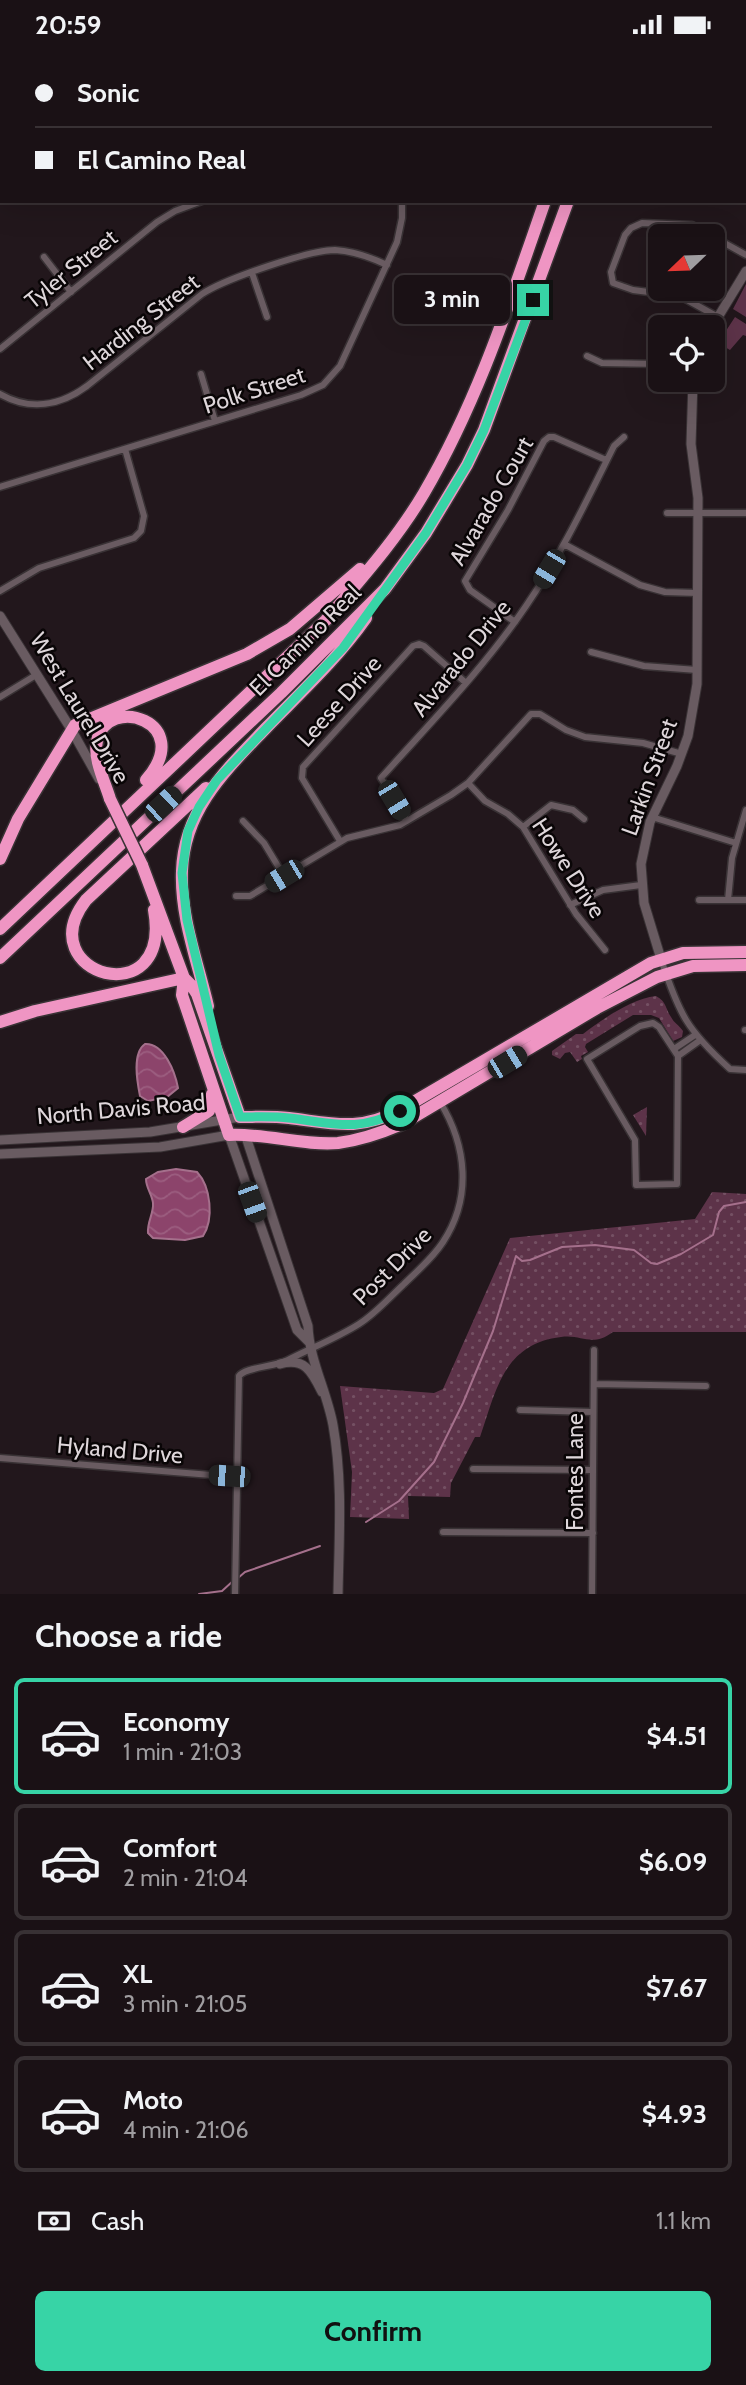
<!DOCTYPE html>
<meta charset="utf-8">
<style>
:root{--surface:#1a1115;--page:#271f22;--text:#f1f3f6;--muted:#9f9da0;--line:#383134;--accent:#37d4a6}
body{margin:0;font-family:Cabin,sans-serif;background:var(--page);color:var(--text);height:100vh;display:flex;flex-direction:column;font-size:26px;white-space:nowrap}
*{box-sizing:border-box;margin:0}
p{font-size:23px;color:var(--muted)}
.icon{flex:none;width:38px;height:38px;fill:none;stroke:currentColor;stroke-width:2;stroke-linecap:round;stroke-linejoin:round}
.map{position:relative;height:1545px;overflow:hidden}
.details{display:flex;flex-direction:column;background:var(--surface);flex:1}
.details>*{flex:none}
.hud{position:absolute;left:0px;top:0px;width:747px;height:154px;box-shadow:0 7px 28px #0002,0 0 0 2px var(--line);display:grid;align-content:center;height:154px;padding:0 35px;background:var(--surface)}
.needle{width:46px;rotate:247deg}
.controls{position:absolute;left:648px;top:175px;display:grid;gap:14px}
.controls a{display:grid;place-items:center;width:77px;height:77px;border-radius:10px;background:var(--surface);box-shadow:0 7px 28px #0002,0 0 0 2px var(--line);font-size:35px}
.end{position:absolute;width:32px;height:32px;margin:-16px;border:9px solid #37d4a6;background:#111;box-shadow:0 0 0 4px #111}
.from{border-radius:50%}
.bubble{position:absolute;height:49px;border-radius:10px;background:var(--surface);box-shadow:0 7px 28px #0002,0 0 0 2px var(--line);font-size:23px;font-weight:700;line-height:49px;text-align:center}
.car{position:absolute;width:21px;height:42px;margin:-21px -10px;border-radius:9px;box-shadow:0 0 5px 2px #0007;background:linear-gradient(#222 24%,#8ab4d8 0 40%,#222 0 76%,#8ab4d8 0 86%,#222 0)}
.hud b{display:flex;align-items:center;gap:24px;height:66px;font-size:26px}
.hud b+b{border-top:2px solid var(--line)}
.hud i{width:18px;height:18px;background:var(--text)}
ul{padding:0;list-style:none}
li{display:flex;align-items:center;gap:21px;height:116px;margin:0 14px 10px;padding:0 21px;border:4px solid var(--line);border-radius:10px}
li div{flex:1}
li b{display:block;font-size:26px}
li em{font-style:normal;font-weight:700}
li.selected{border-color:var(--accent)}
li>.icon{width:63px;height:63px;stroke-width:1.5}
h2{padding:0 35px;font-size:32px;line-height:84px}
.pay{display:flex;align-items:center;gap:18px;height:77px;padding:0 35px;font-size:26px}
.pay p{margin-inline-start:auto}
.cta{display:flex;gap:14px;margin-top:auto;padding:14px 35px}
.cta a{flex:1;height:80px;border-radius:10px;background:var(--accent);color:#111;font-size:28px;font-weight:700;line-height:80px;text-align:center}
.status{display:flex;justify-content:space-between;align-items:center;height:49px;padding:0 35px;background:var(--surface);direction:ltr}
.status svg{height:19px;fill:currentColor}
.map>svg:first-child{display:block}
</style>
<div class="status"><b>20:59</b><svg viewBox="0 0 49 12"><path d="M0 12V9h3v3zM5 12V6h3v6zM10 12V3h3v9zM15 12V0h3v12zM26 1h20v11H26zM47 4h2v5h-2z"/></svg></div>
<div class="map">
<svg width="746" height="1545" viewBox="0 0 746 1545">
<defs>
<pattern id="grass-dots" width="8" height="8" patternUnits="userSpaceOnUse" patternTransform="scale(1.75)"><rect width="8" height="8" fill="#5d3349"/><path d="M2 2h.1M6 6h.1" fill="none" stroke="#745063" stroke-width="1.8" stroke-linecap="round"/></pattern>
<pattern id="water-waves" width="16" height="10" patternUnits="userSpaceOnUse" patternTransform="scale(1.75)"><rect width="16" height="10" fill="#8c446b"/><path d="M0 5q4-4 8 0t8 0" fill="none" stroke="#9c5e80"/></pattern>
</defs>
<rect width="100%" height="100%" fill="#22171c"/>
<path fill="url(#grass-dots)" d="M 656,947 C 667,953 665,959 671,968 C 674,974 679,976 683,982 L 682,988 L 673,992 L 659,969 L 651,966 L 633,966 L 586,995 L 585,998 L 588,1003 L 581,1007 L 582,1010 L 577,1013 L 570,1003 L 565,1004 L 560,1010 L 552,1006 L 552,1002 L 576,985 L 583,985 C 603,970 631,950 656,947 Z
M 647,1058 L 646,1087 L 633,1066 Z
M 712,1143 L 746,1145 L 746,1283 L 613,1283 C 591,1299 583,1285 561,1288 C 503,1295 496,1342 480,1388 L 475,1388 L 451,1434 L 450,1448 L 408,1447 L 409,1470 L 350,1468 L 352,1423 L 340,1337 L 434,1344 L 443,1340 L 510,1189 L 695,1170 Z"/>
<path fill="#5d3349" d="M 746,235 L 746,268 L 733,260 Z
M 735,268 L 746,275 L 746,287 L 743,286 L 730,301 L 718,294 Z"/>
<path fill="url(#water-waves)" stroke="#a5708c" stroke-width="2" d="M 145,995 C 164,994 175,1023 178,1039 L 167,1048 L 148,1052 L 140,1047 C 137,1032 132,1004 145,995 Z
M 176,1120 L 197,1123 C 211,1138 214,1170 203,1187 L 185,1191 L 153,1189 L 148,1184 C 147,1173 154,1164 153,1154 C 152,1145 146,1139 146,1130 L 158,1123 Z"/>
<g fill="none" stroke-linecap="round" stroke-linejoin="round">
<path stroke="#a5708c" stroke-width="2" d="M 366,1473 L 399,1452 L 434,1413 L 463,1354 L 493,1282 L 516,1207 L 522,1212 L 530,1211 L 562,1198 L 595,1196 L 634,1201 L 651,1214 L 657,1215 L 681,1205 L 713,1186 L 719,1163 L 724,1157 L 746,1153
M 238,1529 L 245,1523 L 320,1497
M 199,1545 L 222,1542 L 233,1532"/>
<g stroke="#393235" stroke-width="9">
<path id="street" d="M 79,0 L 82,2
M 309,0 L 309,2
M 100,2 L 105,0
M 700,2 L 701,0
M 44,208 L 71,243
M 252,224 L 267,268
M 718,268 L 680,247 L 633,241 L 613,234 L 611,223 L 625,186 L 631,179 L 642,174 L 692,176 L 746,206
M 0,300 L 157,173 L 175,162 L 202,152
M 587,307 L 602,314 L 660,315
M 201,325 L 215,372
M 0,345 C 30,362 60,357 87,337 L 202,245 C 225,230 309,201 335,201 C 354,202 370,208 387,216
M 0,438 L 301,346 L 323,336 L 340,317 L 397,193 L 402,169 L 402,152
M 667,464 L 746,464
M 564,495 L 640,536 L 665,543 L 698,544
M 0,542 L 39,519 L 134,489 L 141,482 L 144,467 L 125,400
M 515,573 L 470,541 L 465,532 L 508,461 L 544,392 L 549,388 L 554,388 L 606,411
M 591,603 L 644,617 L 697,621
M 0,648 L 36,626
M 468,734 L 485,752 L 508,765 L 523,778 L 576,865 L 605,901
M 652,768 L 736,794
M 243,772 L 264,794 L 284,827
M 407,772 L 381,729 C 431,673 484,619 526,557 C 561,506 587,451 614,397 L 624,388
M 523,778 L 551,756 L 573,761 L 584,770
M 340,792 L 302,729 L 303,718 L 413,597 L 419,595 L 424,597 L 466,634
M 236,847 L 250,847 L 347,789 L 400,776 L 451,746 L 468,734 L 531,665 L 540,665 L 566,681 L 585,688 L 643,694 L 682,705
M 699,851 L 746,851
M 728,851 L 732,809 L 746,761
M 570,856 L 603,841 L 641,836
M 661,910 C 679,965 687,981 730,1020 L 746,1021
M 653,974 L 659,978 L 678,1007 L 677,1135 L 636,1136 L 635,1091 L 587,1010 L 640,977 Z
M 745,981 L 746,981
M 674,1000 L 695,986
M 678,1007 L 699,992
M 594,1335 L 706,1337
M 520,1361 L 593,1363
M 0,1409 L 236,1428
M 473,1420 L 593,1421
M 443,1483 L 593,1484
M 235,1545 L 239,1327 C 245,1318 275,1318 288,1311 C 311,1299 337,1289 359,1275 C 375,1265 389,1249 403,1236 C 417,1222 432,1210 443,1193 C 472,1149 467,1097 440,1053
M 592,1545 L 594,1301"/>
</g>
<g stroke="#393235" stroke-width="11">
<path id="secondary" d="M 712,278 L 746,222
M 0,567 L 71,680 L 99,730
M 661,910 L 644,854 L 641,815 L 650,773 L 677,717 L 688,687 L 697,635 L 698,449 L 691,395 L 693,331
M 245,1085 L 308,1277 C 309,1310 327,1343 333,1376 C 343,1432 339,1489 338,1545
M 0,1091 L 150,1083 L 240,1068
M 0,1105 L 160,1098 L 229,1086 L 297,1281 L 309,1293
M 280,1315 C 305,1308 312,1323 322,1343"/>
</g>
<g stroke="#393235" stroke-width="15">
<path id="highway" d="M 598,2 L 599,0
M 622,2 L 623,0
M 110,750 C 105,733 93,710 97,692 C 107,644 197,673 146,731
M 0,810 L 18,770 L 75,676 L 247,605 L 290,580 L 360,520
M 142,816 L 184,929 L 192,937 L 197,945 L 240,1068 C 256,1068 272,1067 289,1069 C 332,1074 358,1083 400,1061 L 651,914 L 683,904 L 746,903
M 154,861 C 173,967 28,926 86,851 L 206,739
M 0,880 L 326,571 C 360,531 397,490 424,444 C 478,352 510,252 545,152
M 0,909 L 281,644 L 385,540 L 426,484 L 467,416 L 484,381 L 568,152
M 184,929 L 182,946 L 229,1086 C 264,1084 305,1097 338,1094 C 361,1091 381,1084 402,1075 L 597,959 L 657,928 L 693,917 L 746,916
M 208,957 C 198,914 180,867 182,822 C 184,760 226,721 266,679 C 300,644 337,610 366,569
M 0,973 L 35,962 L 184,929
M 183,1078 L 209,1062 L 212,1045"/>
</g>
<use href="#street" stroke="#695b61" stroke-width="6"/>
<use href="#secondary" stroke="#695b61" stroke-width="9"/>
<use href="#highway" stroke="#ef95c3" stroke-width="12"/>
<g stroke="#393235" stroke-width="15" stroke-linecap="butt">
<path id="highway-bridge" d="M 110,750 L 142,816"/>
</g>
<use href="#highway-bridge" stroke="#ef95c3" stroke-width="12"/>
</g>
<g fill="none" stroke-linecap="round" stroke-linejoin="round">
<path stroke="#37d4a6" stroke-width="9" d="M 400,1062 C 356,1084 334,1074 289,1069 C 273,1067 256,1068 240,1068 L 219,1006 L 187,871 L 182,824 L 188,782 L 199,758 L 217,731 L 343,599 L 426,484 L 467,416 L 484,381 L 533,251"/>
</g>
<g text-anchor="middle" dominant-baseline="central" stroke-width="5" stroke-linejoin="round" paint-order="stroke">
<g font-size="23" fill="#ded6da" stroke="#090506">
<text transform="translate(71 220) rotate(-39)">Tyler Street</text>
<text transform="translate(141 273) rotate(-38)">Harding Street</text>
<text transform="translate(254 341) rotate(-18)">Polk Street</text>
<text transform="translate(491 452) rotate(-60)">Alvarado Court</text>
<text transform="translate(305 591) rotate(-45)">El Camino Real</text>
<text transform="translate(461 609) rotate(-51)">Alvarado Drive</text>
<text transform="translate(339 652) rotate(-48)">Leese Drive</text>
<text transform="translate(80 659) rotate(59)">West Laurel Drive</text>
<text transform="translate(649 728) rotate(-70)">Larkin Street</text>
<text transform="translate(569 819) rotate(57)">Howe Drive</text>
<text transform="translate(121 1060) rotate(-5)">North Davis Road</text>
<text transform="translate(392 1217) rotate(-45)">Post Drive</text>
<text transform="translate(120 1401) rotate(5)">Hyland Drive</text>
<text transform="translate(575 1423) rotate(-90)">Fontes Lane</text>
</g>
</g>
</svg>
<div class="controls">
<a><svg class="needle" viewBox="-14 -14 28 28"><path d="M0-13l5 13h-10z" fill="#e53935"/><path d="M0 13l5-13h-10z" fill="#9f9da0"/></svg></a>
<a><svg class="icon" aria-label="locate" viewBox="0 0 24 24"><circle cx="12" cy="12" r="6"/><path d="M12 2v4M12 18v4M2 12h4M18 12h4"/></svg></a>
</div>
<i class="end from" style="left:400px;top:1062px"></i>
<i class="end" style="left:533px;top:251px"></i>
<div class="bubble" style="left:394px;top:226px;width:116px">3 min</div>
<i class="car" style="left:549px;top:520px;rotate:211deg"></i>
<i class="car" style="left:394px;top:751px;rotate:149deg"></i>
<i class="car" style="left:163px;top:755px;rotate:47deg"></i>
<i class="car" style="left:284px;top:827px;rotate:239deg"></i>
<i class="car" style="left:507px;top:1013px;rotate:59deg"></i>
<i class="car" style="left:252px;top:1153px;rotate:160deg"></i>
<i class="car" style="left:229px;top:1427px;rotate:274deg"></i>
<div class="hud">
<b><i class="from"></i>Sonic</b>
<b><i></i>El Camino Real</b>
</div>
</div>
<section class="details">
<h2>Choose a ride</h2>
<ul>
<li class="selected"><svg class="icon" aria-label="car" viewBox="0 0 24 24"><path d="M5 17H2v-5l4-1 3-4h7l3 4 3 1v5h-3M9 17h6M6 11h13"/><circle cx="7" cy="17" r="2"/><circle cx="17" cy="17" r="2"/></svg><div><b>Economy</b><p>1 min · 21:03</p></div><em>$4.51</em></li>
<li><svg class="icon" aria-label="car" viewBox="0 0 24 24"><path d="M5 17H2v-5l4-1 3-4h7l3 4 3 1v5h-3M9 17h6M6 11h13"/><circle cx="7" cy="17" r="2"/><circle cx="17" cy="17" r="2"/></svg><div><b>Comfort</b><p>2 min · 21:04</p></div><em>$6.09</em></li>
<li><svg class="icon" aria-label="car" viewBox="0 0 24 24"><path d="M5 17H2v-5l4-1 3-4h7l3 4 3 1v5h-3M9 17h6M6 11h13"/><circle cx="7" cy="17" r="2"/><circle cx="17" cy="17" r="2"/></svg><div><b>XL</b><p>3 min · 21:05</p></div><em>$7.67</em></li>
<li><svg class="icon" aria-label="car" viewBox="0 0 24 24"><path d="M5 17H2v-5l4-1 3-4h7l3 4 3 1v5h-3M9 17h6M6 11h13"/><circle cx="7" cy="17" r="2"/><circle cx="17" cy="17" r="2"/></svg><div><b>Moto</b><p>4 min · 21:06</p></div><em>$4.93</em></li>
</ul>
<div class="pay"><svg class="icon" aria-label="cash" viewBox="0 0 24 24"><path d="M3 7h18v10H3z"/><circle cx="12" cy="12" r="2"/></svg>Cash<p>1.1 km</p></div>
<div class="cta"><a>Confirm</a></div>
</section>
